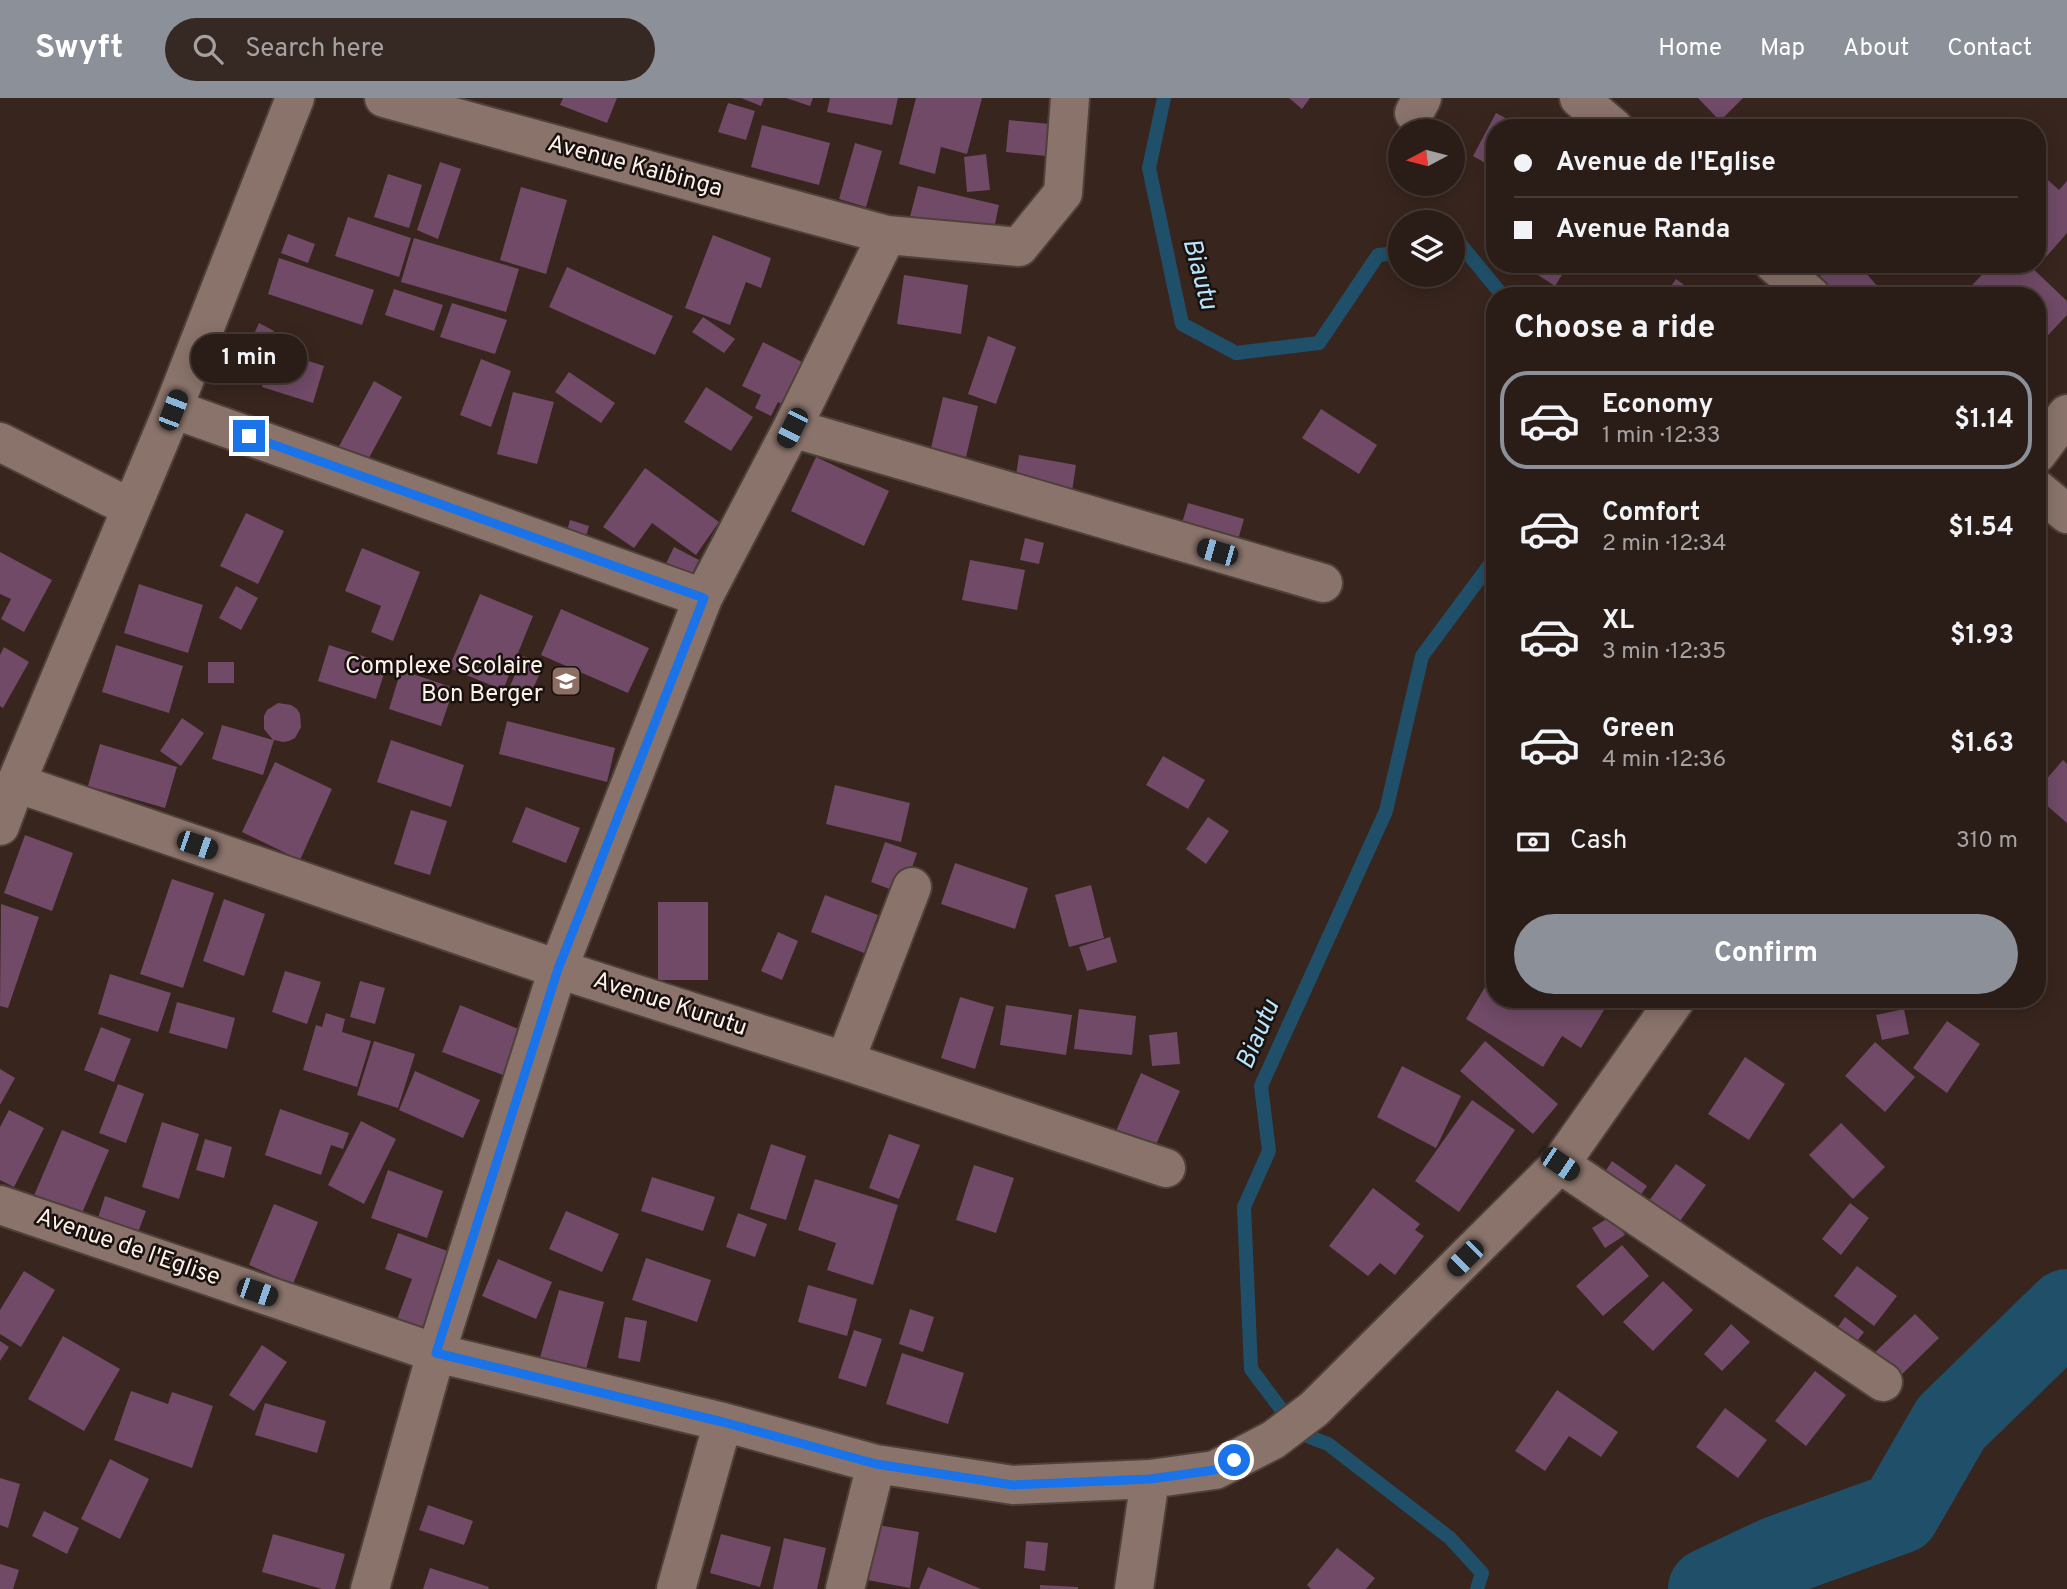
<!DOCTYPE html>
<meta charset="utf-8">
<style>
:root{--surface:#2a1c16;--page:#362923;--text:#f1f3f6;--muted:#a5a1a1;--line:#463a35;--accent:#8c9099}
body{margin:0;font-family:Overpass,sans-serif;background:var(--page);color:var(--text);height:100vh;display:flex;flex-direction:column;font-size:26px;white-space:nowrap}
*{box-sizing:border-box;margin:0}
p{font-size:23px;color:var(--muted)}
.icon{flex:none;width:38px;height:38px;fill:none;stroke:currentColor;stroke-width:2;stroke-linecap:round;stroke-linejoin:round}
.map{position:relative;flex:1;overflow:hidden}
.side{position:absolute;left:1486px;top:189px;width:560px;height:721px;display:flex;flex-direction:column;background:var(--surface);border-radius:28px;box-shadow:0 4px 18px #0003,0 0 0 2px var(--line)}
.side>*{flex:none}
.guide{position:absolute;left:1486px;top:21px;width:560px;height:154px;border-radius:28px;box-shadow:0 4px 18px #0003,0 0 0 2px var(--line);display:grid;align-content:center;height:154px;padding:0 28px;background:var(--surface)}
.needle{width:46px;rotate:263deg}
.tools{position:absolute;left:1388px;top:21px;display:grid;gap:14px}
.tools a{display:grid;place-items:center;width:77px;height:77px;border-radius:50%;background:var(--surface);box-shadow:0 4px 18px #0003,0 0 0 2px var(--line);font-size:35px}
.end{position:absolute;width:32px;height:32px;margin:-16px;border:9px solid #1a73e8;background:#fff;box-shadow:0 0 0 4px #fff}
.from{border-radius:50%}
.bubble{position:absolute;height:49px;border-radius:24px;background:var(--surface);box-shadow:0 4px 18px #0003,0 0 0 2px var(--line);font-size:23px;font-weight:700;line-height:49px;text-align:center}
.car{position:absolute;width:21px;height:42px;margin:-21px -10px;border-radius:9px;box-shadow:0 0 5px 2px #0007;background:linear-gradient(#222 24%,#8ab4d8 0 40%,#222 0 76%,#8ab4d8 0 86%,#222 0)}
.guide b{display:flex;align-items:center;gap:24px;height:66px;font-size:26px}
.guide b+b{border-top:2px solid var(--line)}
.guide i{width:18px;height:18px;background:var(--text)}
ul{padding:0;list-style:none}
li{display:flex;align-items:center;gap:21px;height:98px;margin:0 14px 10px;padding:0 14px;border:4px solid transparent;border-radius:28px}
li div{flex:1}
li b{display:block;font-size:26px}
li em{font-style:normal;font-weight:700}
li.on{border-color:var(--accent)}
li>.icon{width:63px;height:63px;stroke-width:1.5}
h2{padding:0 28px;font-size:32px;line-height:84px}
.pay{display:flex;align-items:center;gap:18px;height:77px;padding:0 28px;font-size:26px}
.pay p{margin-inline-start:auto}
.action{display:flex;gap:14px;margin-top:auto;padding:14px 28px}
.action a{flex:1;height:80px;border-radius:42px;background:var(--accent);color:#fff;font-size:28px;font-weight:700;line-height:80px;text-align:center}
header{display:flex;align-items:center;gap:42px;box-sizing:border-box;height:98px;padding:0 35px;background:var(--accent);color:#fff}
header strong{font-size:33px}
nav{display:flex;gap:38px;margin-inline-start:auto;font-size:24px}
.search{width:490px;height:63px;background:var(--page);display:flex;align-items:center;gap:18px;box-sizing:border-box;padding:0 24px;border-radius:38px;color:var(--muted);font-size:26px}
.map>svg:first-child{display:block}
</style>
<header>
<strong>Swyft</strong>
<div class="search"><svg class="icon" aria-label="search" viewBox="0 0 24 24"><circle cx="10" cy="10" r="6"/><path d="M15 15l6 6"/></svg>Search here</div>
<nav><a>Home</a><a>Map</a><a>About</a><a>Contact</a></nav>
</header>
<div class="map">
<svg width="2067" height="1491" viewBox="0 0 2067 1491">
<rect width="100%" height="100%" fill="#38251e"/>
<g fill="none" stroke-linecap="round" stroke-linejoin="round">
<path stroke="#205069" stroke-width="14" d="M 1164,0 L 1149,70 L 1182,226 L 1236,255 L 1319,245 L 1378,157 L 1400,155
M 1452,148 L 1461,147 L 1503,198
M 1477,1491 L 1482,1475 L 1450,1440 L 1328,1346 L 1299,1335 L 1251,1271 L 1244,1109 L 1269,1053 L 1261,988 L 1386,713 L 1422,558 L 1494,461"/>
<path stroke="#205069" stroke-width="82" d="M 1709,1491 L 1777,1459 L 1899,1415 L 1951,1325 L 2067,1212"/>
</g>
<path fill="#704a67" d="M 563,0 L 617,0 L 607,25 L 560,7 Z
M 741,0 L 764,0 L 761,8 Z
M 786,0 L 813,0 L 810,8 Z
M 830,0 L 898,0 L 892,27 L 827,14 Z
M 916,0 L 982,0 L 967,56 L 941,49 L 935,76 L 899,66 Z
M 1289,0 L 1310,0 L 1302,11 Z
M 1698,0 L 1743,0 L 1720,23 Z
M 728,5 L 755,13 L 746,42 L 718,34 Z
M 1496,15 L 1524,30 L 1494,30 L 1494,70 L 1473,58 Z
M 1009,22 L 1050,26 L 1046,58 L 1006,54 Z
M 762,27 L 830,45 L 819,87 L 751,69 Z
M 855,45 L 882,53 L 866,109 L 839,101 Z
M 986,56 L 990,92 L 967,94 L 964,59 Z
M 440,64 L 461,71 L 438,141 L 417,132 Z
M 2037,72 L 2059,92 L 2067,83 L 2067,135 L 2046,159 L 2037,151 Z
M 388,76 L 422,87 L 409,130 L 374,119 Z
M 918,88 L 999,107 L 990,149 L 907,130 Z
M 521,89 L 567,102 L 546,176 L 500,162 Z
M 348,119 L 411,140 L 399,179 L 335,158 Z
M 288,136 L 315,146 L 308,165 L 281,155 Z
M 713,137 L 771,160 L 761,190 L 746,184 L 730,227 L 685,210 Z
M 414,140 L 519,171 L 506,214 L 401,184 Z
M 279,160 L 374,192 L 362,227 L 268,196 Z
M 1521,166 L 1569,166 L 1555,188 Z
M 1833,166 L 1858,166 L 1886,198 L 1834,198 L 1818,180 Z
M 1992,166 L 2028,166 L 2067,203 L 2067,217 L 2037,249 L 2037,198 L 1962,198 Z
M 567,169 L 673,218 L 655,257 L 549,209 Z
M 904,177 L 968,187 L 961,236 L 897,226 Z
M 1676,181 L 1699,198 L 1664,198 Z
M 394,191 L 443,207 L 434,233 L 385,217 Z
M 452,205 L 507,222 L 495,256 L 440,239 Z
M 703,219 L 735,241 L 724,255 L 692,234 Z
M 259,225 L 274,233 L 263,254 L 249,247 Z
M 988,238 L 1016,249 L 996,306 L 968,296 Z
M 763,244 L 812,269 L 791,311 L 778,304 L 771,318 L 755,310 L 761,297 L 742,288 Z
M 275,252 L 324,268 L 313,305 L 262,289 Z
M 481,261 L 511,273 L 491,329 L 460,317 Z
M 569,274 L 615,305 L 601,325 L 555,294 Z
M 374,283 L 402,299 L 357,382 L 329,367 Z
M 706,289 L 753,319 L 731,353 L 684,324 Z
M 513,294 L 554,304 L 537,366 L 497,356 Z
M 943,299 L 978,308 L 966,359 L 931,350 Z
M 1321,311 L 1377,347 L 1359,376 L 1302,340 Z
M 1019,357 L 1076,367 L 1069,413 L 1012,404 Z
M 816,359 L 889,393 L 864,448 L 791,413 Z
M 645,370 L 719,424 L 696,457 L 652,425 L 634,450 L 603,429 Z
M 1188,405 L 1244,421 L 1233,459 L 1177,442 Z
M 246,415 L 284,433 L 258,486 L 220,468 Z
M 570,422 L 589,428 L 582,452 L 563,447 Z
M 1025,440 L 1044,445 L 1039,466 L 1020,462 Z
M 674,449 L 699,462 L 683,493 L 659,480 Z
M 362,450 L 420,474 L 393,543 L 371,534 L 381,508 L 345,493 Z
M 0,454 L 52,482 L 24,534 L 1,521 L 11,501 L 0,496 Z
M 970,462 L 1025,472 L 1017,512 L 962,502 Z
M 139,486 L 203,507 L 188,555 L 124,535 Z
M 236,488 L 258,500 L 241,532 L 219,520 Z
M 480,496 L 533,518 L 503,592 L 449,570 Z
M 561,511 L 649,550 L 628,595 L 541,557 Z
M 116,547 L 183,568 L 169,615 L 102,594 Z
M 329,547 L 387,566 L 376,601 L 318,583 Z
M 4,549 L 29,564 L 3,610 L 0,608 L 0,557 Z
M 523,558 L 544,566 L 528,602 L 508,593 Z
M 208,564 L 234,564 L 234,585 L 208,585 Z
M 401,572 L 454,590 L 441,628 L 389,611 Z
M 278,605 L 291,607 L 297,611 L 300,616 L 301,629 L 295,640 L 289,643 L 283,644 L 274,642 L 263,677 L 212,661 L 222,627 L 273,642 L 264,631 L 264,618 L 267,612 Z
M 182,620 L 204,635 L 181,668 L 160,653 Z
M 507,623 L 615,650 L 607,684 L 499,656 Z
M 391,642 L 464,667 L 451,709 L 377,684 Z
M 100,646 L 177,669 L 165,710 L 88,688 Z
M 1163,658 L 1205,682 L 1188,711 L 1146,687 Z
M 2063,662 L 2067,666 L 2067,725 L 2037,699 L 2037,692 Z
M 275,664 L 332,691 L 300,762 L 242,734 Z
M 835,687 L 910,705 L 901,744 L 826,726 Z
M 526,709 L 580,730 L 566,765 L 512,744 Z
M 411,712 L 447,723 L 430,777 L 394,766 Z
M 1208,719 L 1229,733 L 1206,766 L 1186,751 Z
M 25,737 L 73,755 L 52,813 L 4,795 Z
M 885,744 L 917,755 L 903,796 L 871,784 Z
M 955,765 L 1028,790 L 1015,831 L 941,806 Z
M 172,781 L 214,795 L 183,890 L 140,876 Z
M 1091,787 L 1104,840 L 1069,849 L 1055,797 Z
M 825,797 L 878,817 L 864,855 L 811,834 Z
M 224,801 L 265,816 L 244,878 L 203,863 Z
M 658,804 L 708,804 L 708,882 L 658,882 Z
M 1,806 L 39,819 L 8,910 L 0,908 Z
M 778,834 L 798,843 L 782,882 L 761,873 Z
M 1110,839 L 1117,864 L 1087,873 L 1079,849 Z
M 285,873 L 321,884 L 307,926 L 272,914 Z
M 1494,874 L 1494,901 L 1604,901 L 1609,904 L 1581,950 L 1562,938 L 1543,969 L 1466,921 Z
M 110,876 L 171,895 L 158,934 L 98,916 Z
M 360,883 L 385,890 L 375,926 L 350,919 Z
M 960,899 L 994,909 L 975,971 L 941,960 Z
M 177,904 L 235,920 L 227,951 L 169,935 Z
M 460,907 L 521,932 L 503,977 L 442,954 Z
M 1006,907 L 1072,917 L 1066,957 L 1000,947 Z
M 1079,911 L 1136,918 L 1132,957 L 1074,951 Z
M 1904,911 L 1909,936 L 1882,942 L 1876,917 Z
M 326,915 L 345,921 L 342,934 L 371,943 L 357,989 L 303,972 L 316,927 L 322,929 Z
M 1947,923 L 1980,946 L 1947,995 L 1913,970 Z
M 101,929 L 131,941 L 114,984 L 84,972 Z
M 1177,934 L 1180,966 L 1152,968 L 1149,937 Z
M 374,943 L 415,956 L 398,1010 L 357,997 Z
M 1485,943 L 1558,1006 L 1533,1036 L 1460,973 Z
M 1875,944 L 1915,979 L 1885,1014 L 1845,978 Z
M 1745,959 L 1785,986 L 1749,1042 L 1708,1016 Z
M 1402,968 L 1461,998 L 1436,1050 L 1377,1019 Z
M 0,971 L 15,980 L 0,1007 Z
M 415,973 L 480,1002 L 463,1040 L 399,1012 Z
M 1141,975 L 1180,993 L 1154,1051 L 1116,1033 Z
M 118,986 L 144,996 L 126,1045 L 99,1035 Z
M 1472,1002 L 1515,1032 L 1459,1114 L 1415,1083 Z
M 280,1011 L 349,1035 L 343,1051 L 331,1047 L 321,1077 L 265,1057 Z
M 9,1012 L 44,1030 L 14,1089 L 0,1082 L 0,1029 Z
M 361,1023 L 396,1041 L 364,1106 L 328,1087 Z
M 162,1024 L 199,1036 L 179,1101 L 142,1089 Z
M 1841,1025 L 1885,1069 L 1853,1101 L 1809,1057 Z
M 62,1032 L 109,1052 L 79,1122 L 32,1102 Z
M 889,1036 L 920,1047 L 899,1101 L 869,1090 Z
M 205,1041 L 232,1049 L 224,1080 L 196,1072 Z
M 771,1046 L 806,1058 L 786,1122 L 750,1111 Z
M 1612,1063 L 1647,1088 L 1632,1110 L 1597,1086 Z
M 1676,1066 L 1706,1087 L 1670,1137 L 1640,1115 Z
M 974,1067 L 1014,1080 L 996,1135 L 956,1122 Z
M 388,1072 L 443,1093 L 427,1140 L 371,1120 Z
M 652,1079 L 715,1099 L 703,1133 L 641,1113 Z
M 815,1081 L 898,1107 L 873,1187 L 827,1172 L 836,1145 L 798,1132 Z
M 1373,1090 L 1420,1126 L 1415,1132 L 1424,1138 L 1395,1177 L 1380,1165 L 1368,1178 L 1329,1148 Z
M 105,1098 L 146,1113 L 137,1137 L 97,1123 Z
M 1850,1105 L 1869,1120 L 1841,1157 L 1822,1141 Z
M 274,1106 L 318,1124 L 293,1186 L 249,1167 Z
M 566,1113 L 619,1136 L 602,1174 L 549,1151 Z
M 738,1115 L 767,1126 L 755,1159 L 726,1149 Z
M 1613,1117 L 1625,1137 L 1605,1150 L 1592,1130 Z
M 398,1135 L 453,1155 L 423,1240 L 394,1230 L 412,1181 L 385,1171 Z
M 1622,1147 L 1649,1178 L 1603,1218 L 1576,1188 Z
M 646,1160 L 711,1182 L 697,1224 L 632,1202 Z
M 498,1161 L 552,1184 L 536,1221 L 482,1198 Z
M 1857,1168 L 1897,1198 L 1874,1228 L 1834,1198 Z
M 24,1173 L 55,1192 L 21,1249 L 0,1236 L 0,1212 Z
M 1663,1183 L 1693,1212 L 1653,1253 L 1623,1224 Z
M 808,1187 L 857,1201 L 847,1238 L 798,1224 Z
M 559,1192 L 604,1204 L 585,1275 L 539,1263 Z
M 910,1211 L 934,1219 L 923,1254 L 899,1246 Z
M 1915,1216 L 1939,1240 L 1894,1284 L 1870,1259 Z
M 625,1219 L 647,1223 L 640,1264 L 618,1260 Z
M 1845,1219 L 1864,1234 L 1848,1255 L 1830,1240 Z
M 1731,1226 L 1750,1244 L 1722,1273 L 1704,1256 Z
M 854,1232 L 882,1241 L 866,1289 L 838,1280 Z
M 63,1238 L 120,1271 L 84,1333 L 28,1301 Z
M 0,1243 L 9,1249 L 0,1263 Z
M 262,1247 L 287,1264 L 254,1313 L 229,1297 Z
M 902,1255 L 964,1275 L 948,1326 L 886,1306 Z
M 1815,1273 L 1846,1297 L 1806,1348 L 1775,1323 Z
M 1557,1292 L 1618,1334 L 1601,1359 L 1569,1338 L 1545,1373 L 1515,1353 Z
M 131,1293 L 168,1306 L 172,1294 L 213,1308 L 192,1370 L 114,1342 Z
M 265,1305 L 326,1323 L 317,1355 L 255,1337 Z
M 1725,1310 L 1767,1342 L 1738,1380 L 1696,1349 Z
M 110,1361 L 149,1381 L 120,1441 L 81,1421 Z
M 0,1380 L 20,1386 L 8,1430 L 0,1427 Z
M 428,1407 L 473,1423 L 464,1447 L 419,1432 Z
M 44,1413 L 79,1430 L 67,1456 L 32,1438 Z
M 872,1426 L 919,1434 L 910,1490 L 862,1481 Z
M 273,1436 L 345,1456 L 335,1491 L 322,1491 L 262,1474 Z
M 721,1436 L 771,1449 L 760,1489 L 710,1475 Z
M 784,1440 L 826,1450 L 817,1491 L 773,1491 Z
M 1026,1443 L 1048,1445 L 1045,1473 L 1024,1470 Z
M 1337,1450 L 1375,1480 L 1366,1491 L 1311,1491 L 1307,1487 Z
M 0,1466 L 19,1472 L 13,1491 L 0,1491 Z
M 928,1469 L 981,1491 L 919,1491 Z
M 430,1470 L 489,1489 L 488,1491 L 423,1491 Z
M 1040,1487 L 1078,1489 L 1078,1491 L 1040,1491 Z"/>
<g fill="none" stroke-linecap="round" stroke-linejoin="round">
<g stroke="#4f403a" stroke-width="42">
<path id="minor" d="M 384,0 L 887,137 L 1019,149 L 1063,95 L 1070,0
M 1579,0 L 1614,30
M 1414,15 L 1422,0
M 1774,166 L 1811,198
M 173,311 L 703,500
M 792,330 L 1323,485
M 0,344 L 131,410
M 2037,356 L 2067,316
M 2037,391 L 2067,416
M 16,685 L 558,871 L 845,963 L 1166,1070
M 0,728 L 16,685 L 173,311 L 295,0
M 845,963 L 912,789
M 1560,1066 L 1883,1284
M 0,1107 L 436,1255 L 723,1324 L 876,1366 L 1013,1387 L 1150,1381 L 1215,1372 L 1273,1342 L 1314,1311 L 1560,1066 L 1676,901
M 370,1491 L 436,1255 L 558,871 L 703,500 L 792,330 L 887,137
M 676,1491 L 723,1324
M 845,1491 L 876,1366
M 1134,1491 L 1150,1381"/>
</g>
<use href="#minor" stroke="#89736a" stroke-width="38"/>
</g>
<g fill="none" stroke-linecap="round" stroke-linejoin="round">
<path stroke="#1a73e8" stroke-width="9" d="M 249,338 L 704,500 L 558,871 L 436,1255 L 723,1324 L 876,1366 L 1013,1387 L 1150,1381 L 1215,1372 L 1234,1362"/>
</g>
<defs>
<g id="school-square" transform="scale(1.575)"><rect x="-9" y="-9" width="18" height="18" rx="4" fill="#8d6e63" stroke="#19110d"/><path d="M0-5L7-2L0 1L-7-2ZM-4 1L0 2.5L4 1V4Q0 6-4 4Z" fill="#fff"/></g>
</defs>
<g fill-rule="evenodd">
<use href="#school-square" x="566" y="583"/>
</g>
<g text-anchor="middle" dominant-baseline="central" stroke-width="5" stroke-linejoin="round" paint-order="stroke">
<g font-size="24" fill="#fef1ec" stroke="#19110d">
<text transform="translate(635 69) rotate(15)">Avenue Kaibinga</text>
<text transform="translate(670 907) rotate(18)">Avenue Kurutu</text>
<text transform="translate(128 1150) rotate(19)">Avenue de l'Eglise</text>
</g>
<g font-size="24" fill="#fef1ec" stroke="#19110d" text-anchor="end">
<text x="543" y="569">Complexe Scolaire<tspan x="543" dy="28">Bon Berger</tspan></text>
</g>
<g font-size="26" font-style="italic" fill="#b8e4fe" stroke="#19110d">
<text transform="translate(1199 176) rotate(75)">Biautu</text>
<text transform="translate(1259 937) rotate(-67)">Biautu</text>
</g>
</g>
</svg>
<div class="tools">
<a><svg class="needle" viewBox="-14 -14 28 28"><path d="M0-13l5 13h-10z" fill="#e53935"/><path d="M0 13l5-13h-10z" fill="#a5a1a1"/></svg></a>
<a><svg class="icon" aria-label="layers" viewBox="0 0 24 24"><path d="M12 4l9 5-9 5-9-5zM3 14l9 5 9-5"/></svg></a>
</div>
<i class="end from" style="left:1234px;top:1362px"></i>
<i class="end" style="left:249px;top:338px"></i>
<div class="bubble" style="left:191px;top:236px;width:116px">1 min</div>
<i class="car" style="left:173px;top:312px;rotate:21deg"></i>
<i class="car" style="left:792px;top:330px;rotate:207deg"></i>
<i class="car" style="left:1217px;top:454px;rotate:286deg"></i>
<i class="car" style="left:197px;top:747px;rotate:109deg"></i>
<i class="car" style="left:1560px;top:1066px;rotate:124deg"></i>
<i class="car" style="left:1465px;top:1160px;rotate:225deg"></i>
<i class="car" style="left:257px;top:1194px;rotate:109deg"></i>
<div class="guide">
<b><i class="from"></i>Avenue de l'Eglise</b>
<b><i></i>Avenue Randa</b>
</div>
<section class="side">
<h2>Choose a ride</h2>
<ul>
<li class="on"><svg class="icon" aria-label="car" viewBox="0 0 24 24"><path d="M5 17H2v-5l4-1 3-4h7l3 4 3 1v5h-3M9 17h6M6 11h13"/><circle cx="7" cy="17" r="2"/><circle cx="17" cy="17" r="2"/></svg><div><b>Economy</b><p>1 min · 12:33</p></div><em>$1.14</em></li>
<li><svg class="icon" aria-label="car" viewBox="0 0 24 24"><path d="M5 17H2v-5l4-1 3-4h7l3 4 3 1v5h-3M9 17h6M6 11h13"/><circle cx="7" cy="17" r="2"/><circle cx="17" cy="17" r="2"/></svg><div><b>Comfort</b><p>2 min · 12:34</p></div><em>$1.54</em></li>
<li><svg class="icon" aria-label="car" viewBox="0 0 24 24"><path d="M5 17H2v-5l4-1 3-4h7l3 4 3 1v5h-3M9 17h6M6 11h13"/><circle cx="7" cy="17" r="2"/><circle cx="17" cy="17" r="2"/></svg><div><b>XL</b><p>3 min · 12:35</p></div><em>$1.93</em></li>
<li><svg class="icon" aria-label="car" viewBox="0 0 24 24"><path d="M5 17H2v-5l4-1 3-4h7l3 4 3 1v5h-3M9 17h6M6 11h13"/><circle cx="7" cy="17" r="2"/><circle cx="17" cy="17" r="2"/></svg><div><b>Green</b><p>4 min · 12:36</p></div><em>$1.63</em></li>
</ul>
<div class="pay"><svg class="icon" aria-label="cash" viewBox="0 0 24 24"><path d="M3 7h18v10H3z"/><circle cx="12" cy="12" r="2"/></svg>Cash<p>310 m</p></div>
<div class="action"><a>Confirm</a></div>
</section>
</div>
